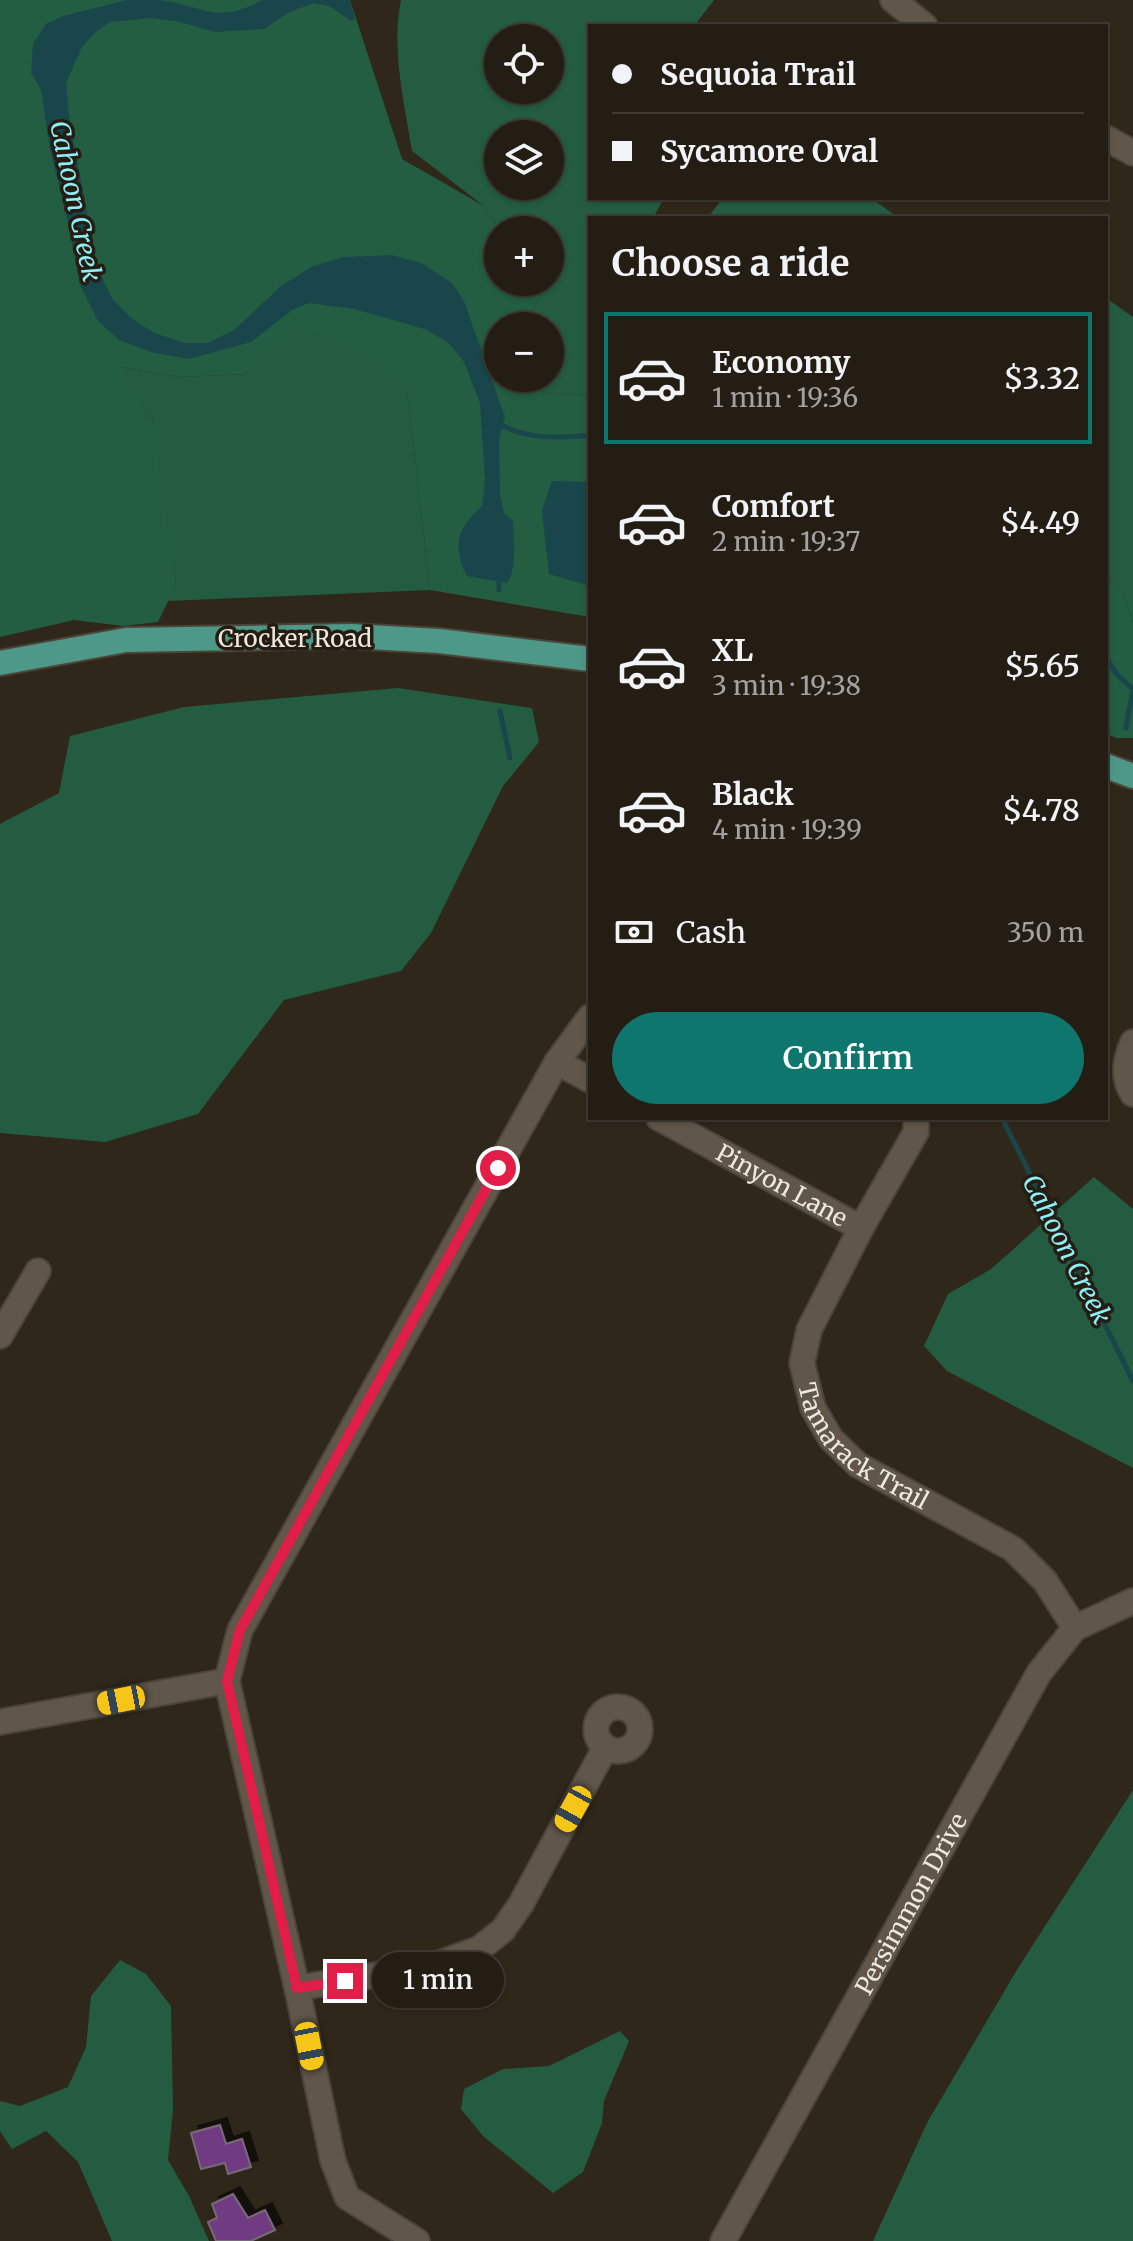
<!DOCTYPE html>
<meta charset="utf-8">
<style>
:root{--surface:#241d14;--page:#2c261d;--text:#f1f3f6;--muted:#a3a2a0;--line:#413b34;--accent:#0f766e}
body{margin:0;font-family:Merriweather,serif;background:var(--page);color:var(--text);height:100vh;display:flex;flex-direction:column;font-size:30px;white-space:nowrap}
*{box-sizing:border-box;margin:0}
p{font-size:26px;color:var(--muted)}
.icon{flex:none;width:44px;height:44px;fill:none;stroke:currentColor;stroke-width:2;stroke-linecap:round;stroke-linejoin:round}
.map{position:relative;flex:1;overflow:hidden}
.details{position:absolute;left:588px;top:216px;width:520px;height:904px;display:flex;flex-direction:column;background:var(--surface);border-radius:0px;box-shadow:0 2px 6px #0004,0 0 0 2px var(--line)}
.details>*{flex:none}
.guide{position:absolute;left:588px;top:24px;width:520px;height:176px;border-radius:0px;box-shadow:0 2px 6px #0004,0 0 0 2px var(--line);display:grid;align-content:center;height:176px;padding:0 24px;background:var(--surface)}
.controls{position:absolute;left:484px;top:24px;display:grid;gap:16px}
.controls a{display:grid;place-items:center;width:80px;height:80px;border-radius:50%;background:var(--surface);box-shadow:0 2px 6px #0004,0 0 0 2px var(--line);font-size:40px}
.end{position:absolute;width:36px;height:36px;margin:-18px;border:10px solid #e11d48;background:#fff;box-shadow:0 0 0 4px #fff}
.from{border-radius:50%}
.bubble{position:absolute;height:56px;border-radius:28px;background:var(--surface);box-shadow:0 2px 6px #0004,0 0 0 2px var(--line);font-size:26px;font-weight:600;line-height:56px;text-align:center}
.car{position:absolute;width:24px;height:48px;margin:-24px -12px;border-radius:10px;box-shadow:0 0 6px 2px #0007;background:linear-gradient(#f5c518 24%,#345 0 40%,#f5c518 0 76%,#345 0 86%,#f5c518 0)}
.guide b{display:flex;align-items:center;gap:28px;height:76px;font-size:30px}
.guide b+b{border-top:2px solid var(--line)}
.guide i{width:20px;height:20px;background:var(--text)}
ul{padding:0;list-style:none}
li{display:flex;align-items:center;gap:24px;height:132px;margin:0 16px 12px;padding:0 8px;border:4px solid transparent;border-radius:0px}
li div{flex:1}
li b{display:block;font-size:30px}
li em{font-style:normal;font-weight:600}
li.selected{border-color:var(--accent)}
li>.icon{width:72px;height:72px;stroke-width:1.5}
h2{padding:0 24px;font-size:36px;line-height:96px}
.pay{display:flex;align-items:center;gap:20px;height:88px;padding:0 24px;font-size:30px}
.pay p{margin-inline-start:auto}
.button{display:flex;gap:16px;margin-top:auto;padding:16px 24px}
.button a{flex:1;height:92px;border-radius:48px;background:var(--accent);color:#fff;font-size:32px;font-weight:600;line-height:92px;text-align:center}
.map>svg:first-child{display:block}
</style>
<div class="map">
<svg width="1133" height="2241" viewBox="0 0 1133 2241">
<defs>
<filter id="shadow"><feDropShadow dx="7" dy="-7" stdDeviation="0" flood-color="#0009"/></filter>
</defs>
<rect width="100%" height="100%" fill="#30271b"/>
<path fill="#235e42" d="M 0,0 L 350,0 L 402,159 L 484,206 L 499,230 L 498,282 L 533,282 L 541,295 L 525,326 L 498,326 L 498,378 L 528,378 L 544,393 L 590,396 L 590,617 L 430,590 L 407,388 L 297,329 L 246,374 L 179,377 L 120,367 L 152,419 L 163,479 L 176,585 L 158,622 L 123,626 L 74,620 L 0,637 Z
M 1106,576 L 1123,593 L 1133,622 L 1133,738 L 1117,738 L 1106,734 Z"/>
<path fill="#235c41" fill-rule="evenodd" d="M 401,0 L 714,0 L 694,26 L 590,26 L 590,198 L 664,198 L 653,218 L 590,218 L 590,396 L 544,393 L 528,378 L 550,378 L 550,326 L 525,326 L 541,295 L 533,282 L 550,282 L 550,230 L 499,230 L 484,206 L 412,151 C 404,101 391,50 401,0 ZM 550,38 L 550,90 L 498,90 L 498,38 ZM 550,134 L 550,186 L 498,186 L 498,134 Z
M 723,198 L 871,198 L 899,218 L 704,218 L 708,217 Z
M 1106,298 L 1133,317 L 1133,622 L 1123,593 L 1106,576 Z
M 297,328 L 373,357 L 407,388 L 430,590 L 168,601 L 176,584 L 152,419 L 119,367 L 179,377 L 246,374 Z
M 398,688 L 532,708 L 539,742 L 503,786 L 431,933 L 401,971 L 284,1000 L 198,1114 L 105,1142 L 0,1133 L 0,824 L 59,793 L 70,736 L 184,707 Z
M 1094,1177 L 1133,1209 L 1133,1468 L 947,1371 L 924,1346 L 948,1294 L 991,1269 Z
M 1133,1790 L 1133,2241 L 873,2241 L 928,2121 L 1018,1968 Z
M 120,1960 L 146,1974 L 171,2006 L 173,2110 L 168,2160 L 189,2196 L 209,2241 L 112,2241 L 78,2162 L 46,2131 L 12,2149 L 0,2131 L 0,2101 L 20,2106 L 68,2087 L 86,2047 L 91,1996 Z
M 620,2031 L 629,2041 L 604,2101 L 602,2123 L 583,2172 L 553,2193 L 483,2136 L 461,2109 L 464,2089 L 503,2069 L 549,2066 Z"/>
<path fill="#18464b" d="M 127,0 C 137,0 148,0 159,0 C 201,5 218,26 262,0 L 350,0 L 355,20 L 350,20 L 329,6 L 313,3 L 288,13 L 264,29 L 215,32 L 176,21 L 149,18 L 110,22 L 93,34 L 81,49 L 66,83 L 70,124 L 94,249 L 104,282 L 113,300 L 130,317 L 154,333 L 185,343 L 208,343 L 234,330 L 281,286 L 313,266 L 344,257 L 391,255 L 421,263 L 452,283 L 464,301 L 505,417 L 499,439 L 500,494 L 504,513 L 513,521 C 513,540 518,566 507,583 L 467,576 C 452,546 457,528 482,506 L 485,479 L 480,403 L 464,362 L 449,343 L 425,329 L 354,309 L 309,303 L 292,310 L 251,342 L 189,359 L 154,353 L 119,340 L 98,321 L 80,285 L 66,214 L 50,150 L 41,90 L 31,73 L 33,44 L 46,24 L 63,16 Z
M 552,481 L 590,482 L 590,586 L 549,574 L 542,510 Z"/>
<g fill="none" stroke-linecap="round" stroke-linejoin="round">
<path stroke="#18464b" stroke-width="5" d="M 500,424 C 526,440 560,438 590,435
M 499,575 L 499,590
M 1106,658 L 1118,676 L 1133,689 L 1126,728
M 500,711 L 510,758
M 1002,1118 L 1133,1381"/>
</g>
<path fill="#703b82" stroke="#756b78" stroke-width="2" filter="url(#shadow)" d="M 220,2125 L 226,2144 L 242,2139 L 251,2167 L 228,2174 L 225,2163 L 201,2169 L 191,2133 Z
M 233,2194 L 248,2218 L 265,2210 L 275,2230 L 251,2241 L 216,2241 L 208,2222 L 217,2218 L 212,2204 Z"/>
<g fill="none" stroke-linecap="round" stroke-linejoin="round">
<g stroke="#4b443a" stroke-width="28">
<g id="minor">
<path d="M 893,0 L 925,26"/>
<path d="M 1106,138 L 1133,153"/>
<path d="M 1133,1042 C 1125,1060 1122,1077 1133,1094"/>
<path d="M 557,1062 L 590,1080"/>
<path id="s1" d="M 659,1118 L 861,1228"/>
<path id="s2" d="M 916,1118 L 916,1132 L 861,1228 L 809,1330 L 802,1363 L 813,1408 L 831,1439 L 858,1465 L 1013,1549 L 1045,1581 L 1075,1628"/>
<path d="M 0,1336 L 38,1271"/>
<circle cx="618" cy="1729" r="22"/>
<path d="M 0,1722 L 227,1681"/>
<path d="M 297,1988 L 432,1966 L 479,1949 L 503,1930 L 521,1904 L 605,1748"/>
<path d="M 417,2241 L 347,2197 L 333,2161 L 297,1988 L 227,1681 L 240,1630 L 557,1062 L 590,1017"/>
<path id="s3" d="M 723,2241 L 1039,1673 L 1075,1628 L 1133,1601"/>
</g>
</g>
<g stroke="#4b443a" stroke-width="28">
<path id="major" d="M 0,663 L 126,640 L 351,636 L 439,641 L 590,659
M 1106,766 L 1133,776"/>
</g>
<use href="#minor" stroke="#605649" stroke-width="24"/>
<use href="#major" stroke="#4d9887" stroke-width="24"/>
</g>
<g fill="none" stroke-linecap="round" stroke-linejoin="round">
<path stroke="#e11d48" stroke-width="10" d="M 345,1981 L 297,1988 L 227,1681 L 240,1630 L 498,1168"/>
</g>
<g text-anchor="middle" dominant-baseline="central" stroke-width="7" stroke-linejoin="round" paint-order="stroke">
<g font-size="24" fill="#eee8e1" stroke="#261d12">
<text x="295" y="638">Crocker Road</text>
<text stroke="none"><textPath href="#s1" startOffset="140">Pinyon Lane</textPath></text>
<text stroke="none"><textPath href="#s2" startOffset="382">Tamarack Trail</textPath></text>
<text stroke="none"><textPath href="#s3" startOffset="386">Persimmon Drive</textPath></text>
</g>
<g font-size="26" font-style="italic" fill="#8deff9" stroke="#261d12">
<text transform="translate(76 201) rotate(78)">Cahoon Creek</text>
<text transform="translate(1067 1249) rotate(63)">Cahoon Creek</text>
</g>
</g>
</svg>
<div class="controls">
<a><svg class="icon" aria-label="locate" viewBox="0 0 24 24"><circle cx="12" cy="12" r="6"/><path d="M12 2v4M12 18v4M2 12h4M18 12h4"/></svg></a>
<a><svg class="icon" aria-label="layers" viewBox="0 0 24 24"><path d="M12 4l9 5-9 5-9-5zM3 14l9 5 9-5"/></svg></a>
<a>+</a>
<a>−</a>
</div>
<i class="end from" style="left:498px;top:1168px"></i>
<i class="end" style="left:345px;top:1981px"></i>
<div class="bubble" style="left:372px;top:1952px;width:132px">1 min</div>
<i class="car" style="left:121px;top:1700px;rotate:259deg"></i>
<i class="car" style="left:573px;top:1809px;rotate:209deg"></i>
<i class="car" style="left:309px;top:2046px;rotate:169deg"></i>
<div class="guide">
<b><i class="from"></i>Sequoia Trail</b>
<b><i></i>Sycamore Oval</b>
</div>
<section class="details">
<h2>Choose a ride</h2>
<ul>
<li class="selected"><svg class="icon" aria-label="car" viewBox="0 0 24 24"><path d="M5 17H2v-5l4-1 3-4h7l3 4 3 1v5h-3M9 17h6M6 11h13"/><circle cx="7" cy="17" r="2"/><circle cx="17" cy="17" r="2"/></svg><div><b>Economy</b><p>1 min · 19:36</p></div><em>$3.32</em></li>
<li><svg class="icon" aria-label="car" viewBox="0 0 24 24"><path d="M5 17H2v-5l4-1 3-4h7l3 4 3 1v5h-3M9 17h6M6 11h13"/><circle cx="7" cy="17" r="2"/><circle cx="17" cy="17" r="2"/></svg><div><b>Comfort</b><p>2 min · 19:37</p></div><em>$4.49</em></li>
<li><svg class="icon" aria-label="car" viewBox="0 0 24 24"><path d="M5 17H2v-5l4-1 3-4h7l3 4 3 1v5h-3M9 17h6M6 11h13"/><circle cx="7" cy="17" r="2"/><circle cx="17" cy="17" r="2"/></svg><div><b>XL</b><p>3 min · 19:38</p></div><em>$5.65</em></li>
<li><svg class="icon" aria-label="car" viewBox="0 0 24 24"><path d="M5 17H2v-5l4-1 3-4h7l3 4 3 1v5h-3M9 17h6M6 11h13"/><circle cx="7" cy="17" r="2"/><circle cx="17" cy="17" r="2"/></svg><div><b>Black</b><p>4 min · 19:39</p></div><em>$4.78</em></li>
</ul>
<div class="pay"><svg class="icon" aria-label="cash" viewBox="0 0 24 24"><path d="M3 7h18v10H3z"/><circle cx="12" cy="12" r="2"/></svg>Cash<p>350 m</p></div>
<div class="button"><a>Confirm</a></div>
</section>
</div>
